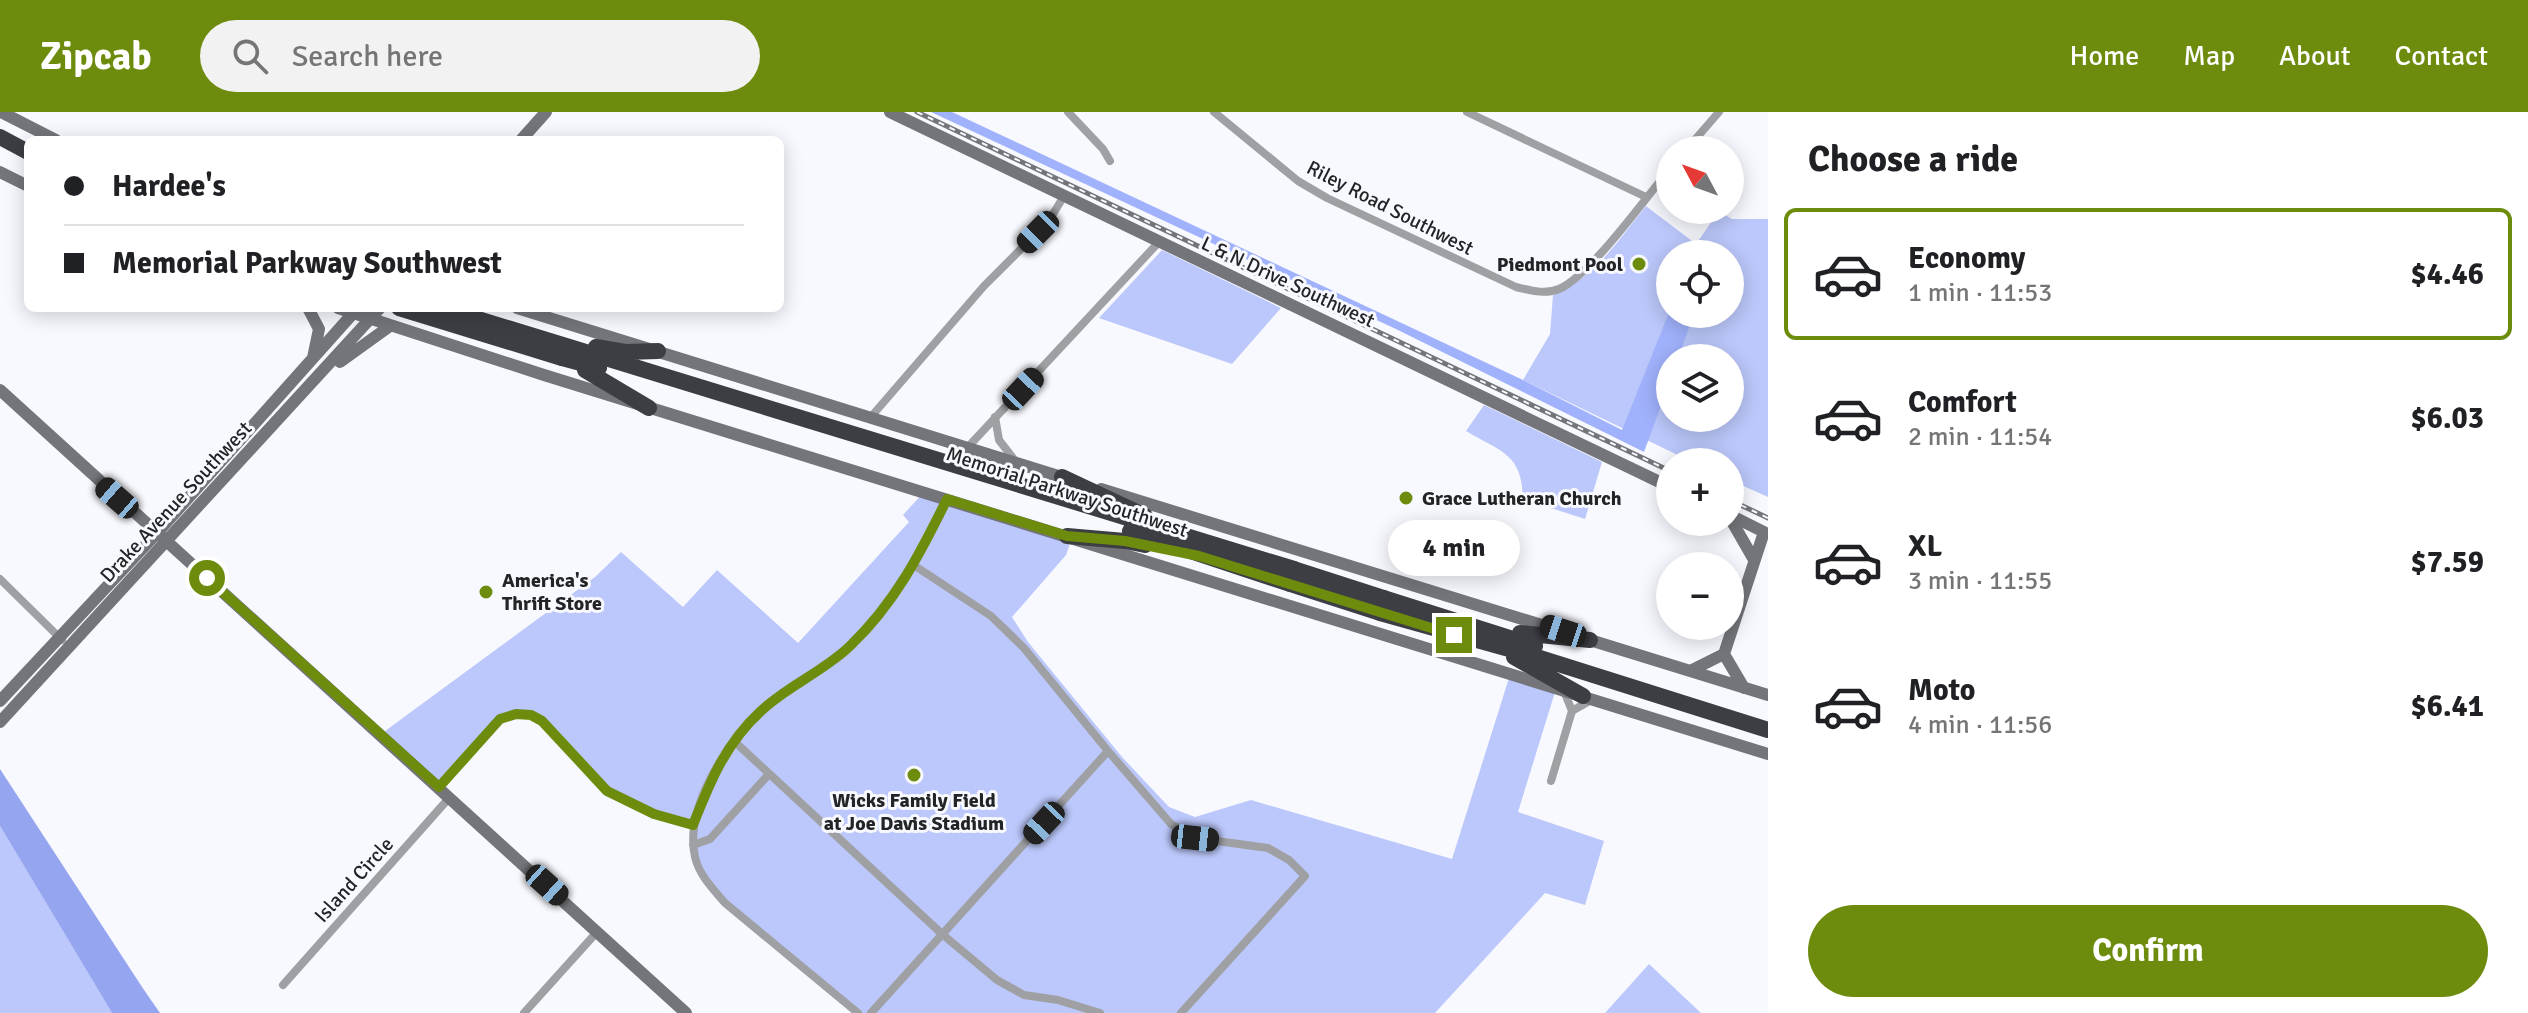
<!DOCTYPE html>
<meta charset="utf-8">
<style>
:root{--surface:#fff;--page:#f2f2f2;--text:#202124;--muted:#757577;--line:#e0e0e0;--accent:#6d8c0d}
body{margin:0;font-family:Signika,sans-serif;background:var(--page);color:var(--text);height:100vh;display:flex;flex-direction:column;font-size:30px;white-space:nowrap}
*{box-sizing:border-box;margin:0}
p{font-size:26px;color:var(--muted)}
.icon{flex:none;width:44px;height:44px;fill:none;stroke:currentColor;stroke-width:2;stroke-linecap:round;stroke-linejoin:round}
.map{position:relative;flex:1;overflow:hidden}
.side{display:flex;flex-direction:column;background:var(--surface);width:760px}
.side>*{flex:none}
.guide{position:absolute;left:24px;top:24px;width:760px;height:176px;border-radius:12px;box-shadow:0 4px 20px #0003;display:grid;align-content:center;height:176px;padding:0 40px;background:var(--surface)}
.needle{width:52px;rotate:311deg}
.fabs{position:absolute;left:1656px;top:24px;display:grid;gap:16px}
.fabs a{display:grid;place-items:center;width:88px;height:88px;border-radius:50%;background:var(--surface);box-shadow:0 4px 20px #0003;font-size:40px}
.end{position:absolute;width:36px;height:36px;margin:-18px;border:10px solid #6d8c0d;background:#fff;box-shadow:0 0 0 4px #fff}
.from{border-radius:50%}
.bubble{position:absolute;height:56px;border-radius:28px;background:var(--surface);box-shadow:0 4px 20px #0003;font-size:26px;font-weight:700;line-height:56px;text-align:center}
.car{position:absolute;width:24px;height:48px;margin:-24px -12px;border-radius:10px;box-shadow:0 0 6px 2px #0007;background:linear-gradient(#222 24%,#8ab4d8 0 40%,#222 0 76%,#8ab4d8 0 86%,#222 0)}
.guide b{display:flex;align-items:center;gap:28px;height:76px;font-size:30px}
.guide b+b{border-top:2px solid var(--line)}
.guide i{width:20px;height:20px;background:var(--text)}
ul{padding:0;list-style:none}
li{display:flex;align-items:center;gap:24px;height:132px;margin:0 16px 12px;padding:0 24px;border:4px solid transparent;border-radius:12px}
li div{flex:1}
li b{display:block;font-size:30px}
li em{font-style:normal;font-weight:700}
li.active{border-color:var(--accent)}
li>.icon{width:72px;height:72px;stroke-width:1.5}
h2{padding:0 40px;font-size:36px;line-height:96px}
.action{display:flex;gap:16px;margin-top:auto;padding:16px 40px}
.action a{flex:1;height:92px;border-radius:48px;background:var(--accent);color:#fff;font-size:32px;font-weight:700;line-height:92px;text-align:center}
header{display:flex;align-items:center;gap:48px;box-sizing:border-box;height:112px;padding:0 40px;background:var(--accent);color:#fff}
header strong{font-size:38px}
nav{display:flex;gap:44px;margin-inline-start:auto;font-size:28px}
.search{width:560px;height:72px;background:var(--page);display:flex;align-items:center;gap:20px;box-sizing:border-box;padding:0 28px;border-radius:44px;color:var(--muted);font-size:30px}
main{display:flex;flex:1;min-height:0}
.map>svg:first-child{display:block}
</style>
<header>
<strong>Zipcab</strong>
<div class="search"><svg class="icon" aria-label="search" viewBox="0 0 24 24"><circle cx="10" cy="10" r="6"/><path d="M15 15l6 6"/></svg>Search here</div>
<nav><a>Home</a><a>Map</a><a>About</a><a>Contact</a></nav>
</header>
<main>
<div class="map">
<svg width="1768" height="901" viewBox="0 0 1768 901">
<rect width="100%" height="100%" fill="#f8f9fe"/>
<path fill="#bcc8fb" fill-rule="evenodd" d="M 1646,94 L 1696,132 L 1719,99 L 1732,107 L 1768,107 L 1768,385 L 1730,368 L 1730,350 L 1692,350 L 1523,268 L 1550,222 L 1553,183 C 1594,167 1619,127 1646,94 ZM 1670,142 L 1730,142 L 1730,202 L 1670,202 ZM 1670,246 L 1730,246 L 1730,306 L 1670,306 Z
M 1162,138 L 1281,196 L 1232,252 L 1099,206 Z
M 1484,293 L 1602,350 L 1585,407 L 1523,387 C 1522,341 1501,340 1466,319 Z
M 924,380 L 1072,426 L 1066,443 L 1012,505 L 1028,530 L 1122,645 L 1169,695 L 1195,705 L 1251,688 L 1452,747 L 1509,566 L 1555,580 L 1518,700 L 1604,729 L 1585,793 L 1545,781 L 1435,901 L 858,901 L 725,791 L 696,748 L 693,713 L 607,679 L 532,603 L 500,607 L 439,675 L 381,622 L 595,465 L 621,440 L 683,495 L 717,458 L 798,531 L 909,410 L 903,403 Z
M 0,714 L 112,901 L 0,901 Z
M 1649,852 L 1701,901 L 1605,901 Z"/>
<path fill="#a1b2fc" d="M 931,0 L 952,0 L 1523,268 L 1622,318 L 1670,198 L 1670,202 L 1694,202 L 1678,246 L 1670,246 L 1670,269 L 1644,340 L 1398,218 Z"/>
<path fill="#95a5ef" d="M 0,657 L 144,878 L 160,901 L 112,901 L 0,714 Z"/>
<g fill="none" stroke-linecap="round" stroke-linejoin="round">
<path stroke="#9fa0a3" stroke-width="8" d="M 1068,0 L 1103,37 L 1110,49
M 1214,0 L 1298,69 L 1327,86 L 1516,175 C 1529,178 1545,183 1559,177 C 1591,163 1645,86 1670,57
M 1467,0 L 1646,85
M 1686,38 L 1719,0
M 995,305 L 999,328 L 1016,350
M 870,306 L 984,174 L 1048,110 L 1064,84
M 967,336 L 1158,131
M 0,467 L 62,528
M 1564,579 L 1572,599 L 1591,588
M 734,629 L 942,822 L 997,868 L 1024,883 L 1058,888 L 1100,901
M 1108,639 L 1171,712 L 1195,726 L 1268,736 L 1289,748 L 1305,764 L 1181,901
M 1551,669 L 1572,599
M 439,675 L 500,607 L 516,602 L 531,603 L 542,609 L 607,679 L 654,702 L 693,713
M 693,733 L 710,727 L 769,662
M 283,873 L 450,685
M 524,901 L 597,820
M 858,901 L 725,791 C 713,777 699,763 695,745 C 684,696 726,632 760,600 C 785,576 823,559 849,535 C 894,493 921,440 947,387
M 871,901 L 1108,639 L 1024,536 L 991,504 L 915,454"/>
<path stroke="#74757a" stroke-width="12" d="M 1,0 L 56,28
M 890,0 L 1670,375
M 521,28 L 546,0
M 0,60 L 28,74
M 308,196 L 319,217 L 313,246
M 338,196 L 544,263 L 1768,642
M 517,196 L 1068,367
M 340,250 L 390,214
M 0,278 L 686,901
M 1101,377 L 1768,583
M 1730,406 L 1753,446
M 1724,542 L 1744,576
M 1690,559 L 1724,542 L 1764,420 L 1730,403
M 0,589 L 156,422 L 356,198
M 0,610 L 380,196"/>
<path stroke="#3d3e44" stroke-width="16" d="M 0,25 L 28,40
M 442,196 L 1294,457
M 596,235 L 625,240 L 658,239
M 562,246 L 599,256
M 585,258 L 649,296
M 1062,365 L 1145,404
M 1130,419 L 1290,472
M 1067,424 L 1125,429 L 1145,433
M 1384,486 L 1535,534
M 1380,501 L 1527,542 L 1768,618
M 1520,521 L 1590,528
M 1514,545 L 1583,584"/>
<g stroke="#747578" stroke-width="5">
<path id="rail" d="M 917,0 L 1670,359
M 1730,388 L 1768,406"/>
</g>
<use href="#rail" stroke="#f8f9fe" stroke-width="2" stroke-dasharray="6" stroke-linecap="butt"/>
<path stroke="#3d3e44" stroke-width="16" d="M 399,196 L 562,246
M 1294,457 L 1384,486
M 1290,472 L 1380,501"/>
</g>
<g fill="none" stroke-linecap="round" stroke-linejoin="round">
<path stroke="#6d8c0d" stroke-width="10" d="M 207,466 L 439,675 L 500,607 L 516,602 L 531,603 L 542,609 L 607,679 L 654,702 L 693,713 C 710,670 725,632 761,599 C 787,574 823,560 850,534 C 895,491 920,442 947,387 L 1067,424 L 1125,429 L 1199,444 L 1454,523"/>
</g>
<g fill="#6d8c0d" stroke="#f8f9fe" stroke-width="3">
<circle cx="1639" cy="152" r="8"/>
<circle cx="1406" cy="386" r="8"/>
<circle cx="486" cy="480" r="8"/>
<circle cx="914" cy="663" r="8"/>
</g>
<g text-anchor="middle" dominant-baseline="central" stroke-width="6" stroke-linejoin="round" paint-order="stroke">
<g font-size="20" fill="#232426" stroke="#f8f9fe">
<text transform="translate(1390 96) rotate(27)">Riley Road Southwest</text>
<text transform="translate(1288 170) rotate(25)">L &amp; N Drive Southwest</text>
<text transform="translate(1067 380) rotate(18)">Memorial Parkway Southwest</text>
<text transform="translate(176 390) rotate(-47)">Drake Avenue Southwest</text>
<text transform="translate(354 768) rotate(-48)">Island Circle</text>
</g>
<g font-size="20" font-weight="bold" fill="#232426" stroke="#f8f9fe" text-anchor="start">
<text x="1623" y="152" text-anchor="end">Piedmont Pool</text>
<text x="1422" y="386">Grace Lutheran Church</text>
<text x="502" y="468">America's<tspan x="502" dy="23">Thrift Store</tspan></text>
<text x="914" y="688" text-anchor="middle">Wicks Family Field<tspan x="914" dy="23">at Joe Davis Stadium</tspan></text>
</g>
</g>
</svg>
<div class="fabs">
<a><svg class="needle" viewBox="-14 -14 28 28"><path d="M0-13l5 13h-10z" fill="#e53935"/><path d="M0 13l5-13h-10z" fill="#757577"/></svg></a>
<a><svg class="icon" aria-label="locate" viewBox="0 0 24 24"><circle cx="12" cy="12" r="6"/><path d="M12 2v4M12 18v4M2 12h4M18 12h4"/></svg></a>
<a><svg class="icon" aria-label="layers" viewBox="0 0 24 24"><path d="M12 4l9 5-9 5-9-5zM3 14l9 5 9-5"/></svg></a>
<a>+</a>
<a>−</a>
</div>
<i class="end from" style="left:207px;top:466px"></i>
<i class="end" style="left:1454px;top:523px"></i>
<div class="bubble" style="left:1388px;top:408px;width:132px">4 min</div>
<i class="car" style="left:1038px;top:120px;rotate:225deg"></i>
<i class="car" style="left:1023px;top:277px;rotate:43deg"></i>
<i class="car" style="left:117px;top:386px;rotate:311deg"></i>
<i class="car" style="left:1563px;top:519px;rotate:288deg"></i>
<i class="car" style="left:1044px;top:711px;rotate:223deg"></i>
<i class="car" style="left:1195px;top:726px;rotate:96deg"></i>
<i class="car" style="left:547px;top:773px;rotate:132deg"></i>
<div class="guide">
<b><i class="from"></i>Hardee's</b>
<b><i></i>Memorial Parkway Southwest</b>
</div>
</div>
<section class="side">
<h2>Choose a ride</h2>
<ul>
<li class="active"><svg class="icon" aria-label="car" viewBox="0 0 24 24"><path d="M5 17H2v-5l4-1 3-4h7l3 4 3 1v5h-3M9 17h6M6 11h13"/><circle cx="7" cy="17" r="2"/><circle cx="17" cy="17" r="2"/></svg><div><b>Economy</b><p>1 min · 11:53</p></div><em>$4.46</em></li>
<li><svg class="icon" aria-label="car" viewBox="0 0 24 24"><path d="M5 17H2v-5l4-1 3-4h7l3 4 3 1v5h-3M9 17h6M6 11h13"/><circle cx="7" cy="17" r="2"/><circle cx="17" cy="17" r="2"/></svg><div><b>Comfort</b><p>2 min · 11:54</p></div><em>$6.03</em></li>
<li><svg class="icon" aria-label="car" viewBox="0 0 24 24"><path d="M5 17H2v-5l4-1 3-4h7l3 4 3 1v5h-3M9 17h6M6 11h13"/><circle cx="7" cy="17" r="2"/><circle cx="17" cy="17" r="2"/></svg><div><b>XL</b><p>3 min · 11:55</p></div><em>$7.59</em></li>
<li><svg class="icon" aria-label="car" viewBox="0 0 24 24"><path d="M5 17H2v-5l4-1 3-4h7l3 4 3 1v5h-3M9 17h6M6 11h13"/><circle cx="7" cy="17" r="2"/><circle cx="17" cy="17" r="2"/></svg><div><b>Moto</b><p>4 min · 11:56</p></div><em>$6.41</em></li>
</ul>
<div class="action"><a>Confirm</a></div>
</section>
</main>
